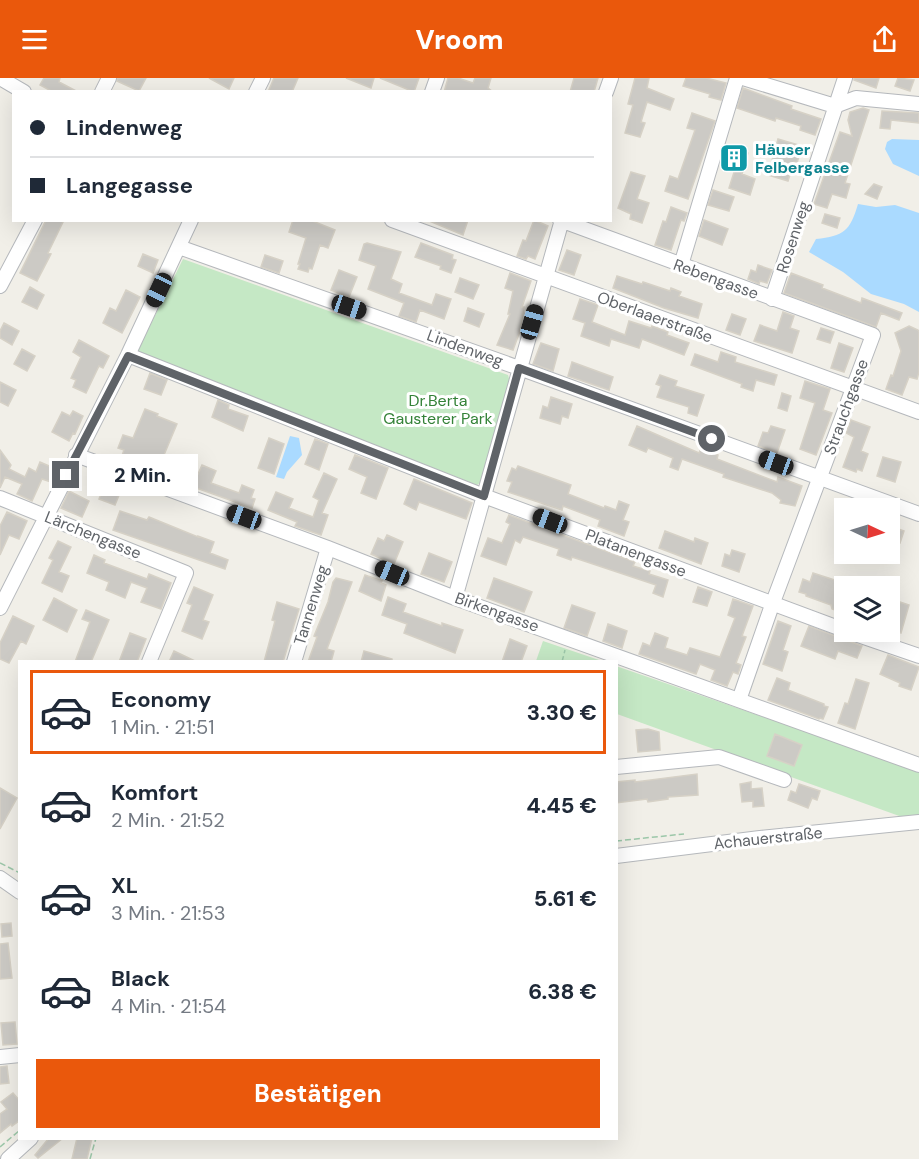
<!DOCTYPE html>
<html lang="de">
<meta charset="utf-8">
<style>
:root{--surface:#fff;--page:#f2f2f3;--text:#1f2937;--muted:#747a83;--line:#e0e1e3;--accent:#ea580c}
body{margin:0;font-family:"DM Sans",sans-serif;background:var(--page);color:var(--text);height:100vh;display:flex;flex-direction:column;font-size:22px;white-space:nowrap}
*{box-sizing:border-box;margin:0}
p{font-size:20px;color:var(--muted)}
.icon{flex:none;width:33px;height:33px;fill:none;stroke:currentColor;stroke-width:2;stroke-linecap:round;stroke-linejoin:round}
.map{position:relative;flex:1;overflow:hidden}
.sheet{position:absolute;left:18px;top:582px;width:600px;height:480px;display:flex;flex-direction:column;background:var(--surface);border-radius:0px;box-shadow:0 6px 24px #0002}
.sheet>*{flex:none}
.banner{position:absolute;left:12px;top:12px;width:600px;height:132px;border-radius:0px;box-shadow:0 6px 24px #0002;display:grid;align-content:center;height:132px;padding:0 18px;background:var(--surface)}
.needle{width:39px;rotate:94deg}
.controls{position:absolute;left:834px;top:420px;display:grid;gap:12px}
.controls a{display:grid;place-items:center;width:66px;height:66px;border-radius:0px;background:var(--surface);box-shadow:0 6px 24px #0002;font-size:30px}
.end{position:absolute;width:27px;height:27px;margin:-14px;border:8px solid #5f6368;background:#fff;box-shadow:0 0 0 3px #fff}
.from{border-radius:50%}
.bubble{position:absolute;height:42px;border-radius:0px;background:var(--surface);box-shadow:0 6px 24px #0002;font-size:20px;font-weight:800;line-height:42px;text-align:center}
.car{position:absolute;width:18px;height:36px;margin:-18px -9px;border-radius:8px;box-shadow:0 0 4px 2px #0007;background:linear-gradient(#222 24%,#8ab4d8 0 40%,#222 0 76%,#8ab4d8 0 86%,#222 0)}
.banner b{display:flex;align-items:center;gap:21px;height:57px;font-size:22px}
.banner b+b{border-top:2px solid var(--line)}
.banner i{width:15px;height:15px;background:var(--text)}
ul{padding:10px 0 0;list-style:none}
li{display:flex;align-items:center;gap:18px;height:84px;margin:0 12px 9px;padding:0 6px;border:3px solid transparent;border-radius:0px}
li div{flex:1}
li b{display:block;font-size:22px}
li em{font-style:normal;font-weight:800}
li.on{border-color:var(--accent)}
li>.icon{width:54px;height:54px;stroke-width:1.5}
.cta{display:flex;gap:12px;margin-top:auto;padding:12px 18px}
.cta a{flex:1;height:69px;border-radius:0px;background:var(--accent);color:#fff;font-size:24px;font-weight:800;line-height:69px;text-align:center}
header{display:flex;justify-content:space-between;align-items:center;height:78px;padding:0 18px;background:var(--accent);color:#fff;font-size:27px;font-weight:800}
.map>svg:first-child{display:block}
</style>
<header><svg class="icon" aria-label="menu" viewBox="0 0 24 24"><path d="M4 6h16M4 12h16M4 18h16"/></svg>Vroom<svg class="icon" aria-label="share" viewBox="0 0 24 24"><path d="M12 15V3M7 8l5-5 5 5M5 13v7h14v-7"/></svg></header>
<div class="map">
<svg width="919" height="1081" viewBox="0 0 919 1081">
<rect width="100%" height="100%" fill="#f1efe8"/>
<path fill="#c5e8c5" d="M 183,181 L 508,297 L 511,307 L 485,401 L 477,407 L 137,274 Z
M 543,563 L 602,583 L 536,583 Z
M 616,588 L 919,693 L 919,737 L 902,739 L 617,636 Z"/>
<path fill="#aadaff" d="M 892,61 L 919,62 L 919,98 L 893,86 L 885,71 L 887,64 Z
M 858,126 L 876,129 L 895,127 L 919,135 L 919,234 L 904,226 L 871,216 L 843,194 L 809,174 L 816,161 C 844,158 850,153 858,126 Z
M 290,358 L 299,360 L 302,377 L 287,394 L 284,401 L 276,399 Z"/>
<path fill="#cccac5" stroke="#d6d1c6" stroke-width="1.5" d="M 44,0 L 60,0 L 59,4 L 78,14 L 53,14 L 40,7 Z
M 118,0 L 146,0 L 139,13 L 117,3 Z
M 209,0 L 234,0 L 229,11 Z
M 274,0 L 298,0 L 292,14 L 268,14 Z
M 346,0 L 374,0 L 371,10 Z
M 380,0 L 419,0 L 414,14 Z
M 448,0 L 458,0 L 473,5 L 475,0 L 491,0 L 488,10 L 493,14 L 444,14 Z
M 574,0 L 598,0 L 594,14 L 570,14 Z
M 635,0 L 649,0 L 647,10 L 674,21 L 670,32 L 647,24 L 641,44 L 645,45 L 640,59 L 625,55 L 633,27 L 628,26 Z
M 686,0 L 706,0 L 726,5 L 721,22 L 709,19 L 710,16 L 683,8 Z
M 854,0 L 879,0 L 876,10 L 854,2 Z
M 898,0 L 914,2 L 910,13 L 895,8 Z
M 743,10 L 792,28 L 791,31 L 821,41 L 815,57 L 800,52 L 801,48 L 776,40 L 775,43 L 737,30 Z
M 863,30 L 869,32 L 845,105 L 850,106 L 846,120 L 832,116 L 827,130 L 814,126 L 840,54 L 852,58 L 848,42 L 850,34 Z
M 882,33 L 919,35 L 919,45 L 891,42 L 890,51 L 880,50 Z
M 692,35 L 715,43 L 688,121 L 665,113 L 670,98 L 678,101 L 695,52 L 687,50 Z
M 778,61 L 802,68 L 797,85 L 794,84 L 788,103 L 768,97 Z
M 726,69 L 748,75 L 742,96 L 755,101 L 750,117 L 729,110 L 736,88 L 721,84 Z
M 631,94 L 645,98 L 637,121 L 649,125 L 642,145 L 630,141 L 631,136 L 618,130 Z
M 874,106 L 882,109 L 877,121 L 865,116 Z
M 713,112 L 734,119 L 729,133 L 708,127 Z
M 671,129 L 687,135 L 684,143 L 681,142 L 671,172 L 655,167 L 663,143 L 666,144 Z
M 825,136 L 840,140 L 837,150 L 822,145 Z
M 46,142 L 64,142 L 48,175 L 51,176 L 37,203 L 20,195 Z
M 293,142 L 310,142 L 335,152 L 328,170 L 320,167 L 312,191 L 309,190 L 308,194 L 298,191 L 300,186 L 298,186 L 306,160 L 289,154 Z
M 427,142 L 468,142 L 463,157 Z
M 534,142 L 548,148 L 535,181 L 528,178 L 526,181 L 517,178 L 523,162 L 526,163 Z
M 704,142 L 728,151 L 722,167 L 699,158 Z
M 367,165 L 401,174 L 391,201 L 402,206 L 399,215 L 432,227 L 436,216 L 451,221 L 444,241 L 420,232 L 416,244 L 399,238 L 404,225 L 368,211 L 376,188 L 359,182 L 364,166 Z
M 421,165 L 453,177 L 452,181 L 456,182 L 451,195 L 440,191 L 441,188 L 415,179 Z
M 567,172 L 581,177 L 574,197 L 559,192 Z
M 143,176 L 158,182 L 153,195 L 138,188 Z
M 265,177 L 283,183 L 279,195 L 261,189 Z
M 758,187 L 772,192 L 767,205 L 760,203 L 759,206 L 748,201 L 751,192 L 756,194 Z
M 339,192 L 357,199 L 349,219 L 331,212 Z
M 510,195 L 531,203 L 522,229 L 524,229 L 520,253 L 513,272 L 497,267 L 510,236 L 508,236 L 513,213 L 505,210 Z
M 791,195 L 823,207 L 822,210 L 861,225 L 862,220 L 902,235 L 899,242 L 881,235 L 876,249 L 784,215 Z
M 617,198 L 642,206 L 643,204 L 670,213 L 671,210 L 681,214 L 679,218 L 702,226 L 698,240 L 664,230 L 613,210 Z
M 460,200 L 479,207 L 473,221 L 455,214 Z
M 30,209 L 44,217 L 37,231 L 22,224 Z
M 126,212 L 140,219 L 122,255 L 103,245 L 110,230 L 116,233 Z
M 580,221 L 598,227 L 592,244 L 625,257 L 629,243 L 651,250 L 652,248 L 668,254 L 667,257 L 689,265 L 684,277 L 642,261 L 639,270 L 611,261 L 609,268 L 581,258 L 585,245 L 573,241 Z
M 468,230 L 484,236 L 479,249 L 464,243 Z
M 783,234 L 794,238 L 790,250 L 799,253 L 792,275 L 754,263 L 760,247 L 777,253 Z
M 732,236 L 746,241 L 740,257 L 726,252 Z
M 4,245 L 19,253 L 12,267 L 0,260 L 0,253 Z
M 909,248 L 918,252 L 919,254 L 919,294 L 917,301 L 909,299 L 902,317 L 886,311 L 891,297 L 893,298 L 901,273 L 895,255 Z
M 821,250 L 834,254 L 830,265 L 817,261 Z
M 79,262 L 109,278 L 103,290 L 99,288 L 86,315 L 73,309 L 76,302 L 71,300 L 81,279 L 73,274 Z
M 541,265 L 559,271 L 553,293 L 533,286 Z
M 839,265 L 853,270 L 844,294 L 831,290 Z
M 22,271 L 35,278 L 27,293 L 14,286 Z
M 721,274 L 736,279 L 735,284 L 777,297 L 774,307 L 756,302 L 753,313 L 741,309 L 742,306 L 691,287 L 695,276 L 718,284 Z
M 572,284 L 613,299 L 609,312 L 568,298 Z
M 150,295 L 167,302 L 161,317 L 144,311 Z
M 660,297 L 677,303 L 675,308 L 704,317 L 697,338 L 688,335 L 689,329 L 657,319 L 661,308 L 656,306 Z
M 805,303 L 830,311 L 823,332 L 832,335 L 816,377 L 800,371 L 815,325 L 800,320 Z
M 0,304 L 16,312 L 8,328 L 0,324 Z
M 782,315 L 791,318 L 787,333 L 778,330 Z
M 551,319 L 572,326 L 568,340 L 562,338 L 560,346 L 540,340 L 543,328 L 548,330 Z
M 218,322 L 229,327 L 228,331 L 248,338 L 243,353 L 212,339 Z
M 145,331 L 158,336 L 157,338 L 177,346 L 164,377 L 180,383 L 173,400 L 120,383 L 124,372 L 118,370 L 123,357 L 133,360 Z
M 73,333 L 83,338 L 75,356 L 73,355 L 69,363 L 52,354 L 62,334 L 70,338 Z
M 851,342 L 870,349 L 861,373 L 868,376 L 862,393 L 857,391 L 856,394 L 843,389 L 854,359 L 846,355 Z
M 637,348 L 699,375 L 701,370 L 718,377 L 717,381 L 777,404 L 778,399 L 802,408 L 795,428 L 780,425 L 781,422 L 772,415 L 723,399 L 724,396 L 682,381 L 678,392 L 670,389 L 673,380 L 648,370 L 646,374 L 629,367 Z
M 771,348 L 785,352 L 777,375 L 758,368 L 763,354 L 768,355 Z
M 269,360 L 284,366 L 274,396 L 258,390 Z
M 315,361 L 328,366 L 319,392 L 305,386 Z
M 0,372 L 11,387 L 9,391 L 25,399 L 29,390 L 36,394 L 40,384 L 56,391 L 51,404 L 42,401 L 32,423 L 17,416 L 22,406 L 5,399 L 0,410 Z
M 355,377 L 388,390 L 376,421 L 361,415 L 367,399 L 349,391 Z
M 883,379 L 901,384 L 895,404 L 877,398 Z
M 202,387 L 216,393 L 211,405 L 239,415 L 242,407 L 254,412 L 251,420 L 255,421 L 252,430 L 188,407 L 193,394 L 198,396 Z
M 518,388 L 571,407 L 568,416 L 604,430 L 605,428 L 616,432 L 619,423 L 629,427 L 623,442 L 629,444 L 624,458 L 598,448 L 600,442 L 563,428 L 562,432 L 508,414 L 512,404 L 507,403 L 512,390 L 516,392 Z
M 324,395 L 337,401 L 322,435 L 328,437 L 321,457 L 295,448 L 297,444 L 268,432 L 276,414 L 293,421 L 289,430 L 313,439 L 319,422 L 313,419 Z
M 108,399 L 124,405 L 115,427 L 99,421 Z
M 414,401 L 472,425 L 466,441 L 419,424 L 416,432 L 404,426 Z
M 69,413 L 89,423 L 82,439 L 61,430 Z
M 120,433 L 147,442 L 149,439 L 198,459 L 198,458 L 214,464 L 210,475 L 228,482 L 225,491 L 113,452 Z
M 7,434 L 27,443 L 19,461 L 9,457 L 0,477 L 0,448 Z
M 509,437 L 635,484 L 633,488 L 650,493 L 649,496 L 668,502 L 663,519 L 653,515 L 656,507 L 572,479 L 571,482 L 557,477 L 559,471 L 523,459 L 520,465 L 515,462 L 506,487 L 481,478 L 488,460 L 502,465 L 510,446 L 506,444 Z
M 890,448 L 904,453 L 900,465 L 896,464 L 891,480 Z
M 665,453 L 694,464 L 695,460 L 708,465 L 701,486 L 659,470 Z
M 387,457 L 403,464 L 394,486 L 371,476 L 378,460 L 384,463 Z
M 58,463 L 71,469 L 59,494 L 69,498 L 62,514 L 42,505 L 53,482 L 49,480 Z
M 732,472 L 745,476 L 739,494 L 722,488 L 725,476 L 730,478 Z
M 429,475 L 452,484 L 444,504 L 421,496 Z
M 94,477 L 105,482 L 104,485 L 147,501 L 149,496 L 171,505 L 161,531 L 141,524 L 147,510 L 131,504 L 125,520 L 106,512 L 109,504 L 87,495 Z
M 813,495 L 844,505 L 842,511 L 844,512 L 844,517 L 838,533 L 832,531 L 831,527 L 806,518 L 806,516 L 799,514 L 803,501 L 810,504 Z
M 365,497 L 382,503 L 381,505 L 386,507 L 381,523 L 359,513 Z
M 336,500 L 352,504 L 327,571 L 334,573 L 331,584 L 308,584 L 317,559 L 314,558 L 328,524 L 333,504 Z
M 494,500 L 532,514 L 524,534 L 487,520 Z
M 194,509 L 213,517 L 203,542 L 209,544 L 202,561 L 182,553 L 192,527 L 187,525 Z
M 698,509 L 712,514 L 707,528 L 693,524 Z
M 388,519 L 406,526 L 403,534 L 442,548 L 442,545 L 463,552 L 455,575 L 404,555 L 407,546 L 382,537 Z
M 54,520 L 77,532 L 67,554 L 43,542 Z
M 733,521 L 753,528 L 742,558 L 746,559 L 736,585 L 741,587 L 738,596 L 733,594 L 727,608 L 711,602 L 715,592 L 700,586 L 696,596 L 639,576 L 643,565 L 650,568 L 655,555 L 668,560 L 665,570 L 687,577 L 690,570 L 720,579 L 735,540 L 728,537 Z
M 277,524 L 299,531 L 283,584 L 264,584 L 275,543 L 272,542 Z
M 900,524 L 909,527 L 901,555 L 890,551 L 890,528 L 898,531 Z
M 572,527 L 595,535 L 587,558 L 564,550 Z
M 86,532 L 109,542 L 91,584 L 75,584 L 90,544 L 82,541 Z
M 13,538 L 34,548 L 26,566 L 21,563 L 9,585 L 0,581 L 0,565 Z
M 778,543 L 791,548 L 783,572 L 788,574 L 782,593 L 763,586 Z
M 608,546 L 627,553 L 622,570 L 603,563 Z
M 809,548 L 862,568 L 857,580 L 838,573 L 835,581 L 801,568 Z
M 130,555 L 146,561 L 137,584 L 119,584 Z
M 510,561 L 527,568 L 521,584 L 502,584 Z
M 174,573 L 197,584 L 169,584 Z
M 364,573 L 392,581 L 392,584 L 361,584 Z
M 888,577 L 919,589 L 911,612 L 899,608 L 900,605 L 880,596 Z
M 777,600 L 790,605 L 788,612 L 824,626 L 824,628 L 828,629 L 823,641 L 820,640 L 819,641 L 768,622 Z
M 856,601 L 869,605 L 855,651 L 838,645 L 845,625 L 848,626 Z
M 648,651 L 659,654 L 660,672 L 638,674 L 636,652 Z
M 775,656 L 802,667 L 794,688 L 767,678 Z
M 697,696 L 698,717 L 668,719 L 668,721 L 648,724 L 647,721 L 616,725 L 616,704 L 635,702 L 635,704 Z
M 751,704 L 751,711 L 762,710 L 764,728 L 753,729 L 753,723 L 742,724 L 740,706 Z
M 799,706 L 820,713 L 817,722 L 812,720 L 808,730 L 788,722 L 791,713 L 796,715 Z
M 0,710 L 17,720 L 0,751 Z
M 11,845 L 12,858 L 2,859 L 1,846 Z
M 8,865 L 12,900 L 0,901 L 0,866 Z
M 15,944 L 17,966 L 3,967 L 1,945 Z
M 7,988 L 9,1005 L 0,1006 L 0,989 Z
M 13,1015 L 20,1023 L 20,1042 L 12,1048 L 11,1046 L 0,1055 L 0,1036 L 7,1031 L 1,1024 Z
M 49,1060 L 63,1060 L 38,1080 L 35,1077 Z
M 77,1060 L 92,1060 L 87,1081 L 72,1081 Z"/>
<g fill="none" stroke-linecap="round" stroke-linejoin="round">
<g stroke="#b5b8bc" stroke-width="16">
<path id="minor" d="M 0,0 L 24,14
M 743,0 L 835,28 L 856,20 L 919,26
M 102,14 L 109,0
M 256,14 L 263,0
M 432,14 L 437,0
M 606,14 L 611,0
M 392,142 L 919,334
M 560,142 L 873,257 L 772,527 L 739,622
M 179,169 L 519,290 L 919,436
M 681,187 L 737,0
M 0,208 L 35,142
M 772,221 L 845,0
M 128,277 L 484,418 L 844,552
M 76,377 L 328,470 L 455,520 L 919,687
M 0,420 L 186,495 L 149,584
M 455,520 L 562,142
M 0,530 L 128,277 L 191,142
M 849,554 L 919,578
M 294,584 L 328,470
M 616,689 L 719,679 L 784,702
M 616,778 L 760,760 L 919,744
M 0,800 L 20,814
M 0,979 L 20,977
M 8,1081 L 31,1060"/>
</g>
<path stroke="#9cc7a9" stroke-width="1.5" stroke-dasharray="6 3" stroke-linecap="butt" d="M 562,584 L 565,572
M 616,763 L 684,756
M 0,785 L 20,795
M 0,1069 L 20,1052
M 90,1081 L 96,1060"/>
<use href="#minor" stroke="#fff" stroke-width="14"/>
</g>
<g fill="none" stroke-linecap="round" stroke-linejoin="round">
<path stroke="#5f6368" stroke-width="8" d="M 66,397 L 128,278 L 484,418 L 519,290 L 712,361"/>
</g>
<defs>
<g id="building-square" transform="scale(1.5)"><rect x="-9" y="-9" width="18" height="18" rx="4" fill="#0f9aa8" stroke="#fff"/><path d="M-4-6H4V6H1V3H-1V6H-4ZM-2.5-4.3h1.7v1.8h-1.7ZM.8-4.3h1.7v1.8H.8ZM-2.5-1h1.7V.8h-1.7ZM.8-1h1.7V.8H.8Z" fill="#fff"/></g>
</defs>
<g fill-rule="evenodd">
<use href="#building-square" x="734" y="80"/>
</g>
<g text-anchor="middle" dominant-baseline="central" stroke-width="6" stroke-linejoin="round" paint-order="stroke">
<g font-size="16" font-weight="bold" fill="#0d838f" stroke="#fff" text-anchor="start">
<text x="755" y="71">Häuser<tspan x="755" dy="18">Felbergasse</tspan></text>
</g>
<g font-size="16" fill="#5f6368" stroke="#fff">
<text transform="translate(793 159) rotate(-72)">Rosenweg</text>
<text transform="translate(716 201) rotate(20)">Rebengasse</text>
<text transform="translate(655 239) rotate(20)">Oberlaaerstraße</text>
<text transform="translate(465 270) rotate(20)">Lindenweg</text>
<text transform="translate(846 329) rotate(-70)">Strauchgasse</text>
<text transform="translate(93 457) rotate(22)">Lärchengasse</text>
<text transform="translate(636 475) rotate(21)">Platanengasse</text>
<text transform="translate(311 527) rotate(-73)">Tannenweg</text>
<text transform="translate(497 534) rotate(20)">Birkengasse</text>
<text transform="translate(768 760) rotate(-6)">Achauerstraße</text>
</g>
<g font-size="16" fill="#348238" stroke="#fff">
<text x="438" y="322">Dr.Berta<tspan x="438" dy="18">Gausterer Park</tspan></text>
</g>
</g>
</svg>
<div class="controls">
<a><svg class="needle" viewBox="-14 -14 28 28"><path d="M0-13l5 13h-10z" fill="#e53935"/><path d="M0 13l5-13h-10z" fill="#747a83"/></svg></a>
<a><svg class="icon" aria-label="layers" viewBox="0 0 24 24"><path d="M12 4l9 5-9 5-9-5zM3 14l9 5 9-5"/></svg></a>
</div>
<i class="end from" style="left:712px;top:361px"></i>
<i class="end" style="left:66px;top:397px"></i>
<div class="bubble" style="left:87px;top:376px;width:111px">2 Min.</div>
<i class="car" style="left:159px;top:212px;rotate:205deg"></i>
<i class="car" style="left:349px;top:229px;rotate:109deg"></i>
<i class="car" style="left:532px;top:244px;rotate:16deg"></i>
<i class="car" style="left:776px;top:385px;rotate:290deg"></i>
<i class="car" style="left:244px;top:439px;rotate:290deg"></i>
<i class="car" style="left:550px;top:443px;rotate:291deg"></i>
<i class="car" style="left:392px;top:495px;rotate:292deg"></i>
<div class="banner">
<b><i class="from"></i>Lindenweg</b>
<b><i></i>Langegasse</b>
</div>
<section class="sheet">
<ul>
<li class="on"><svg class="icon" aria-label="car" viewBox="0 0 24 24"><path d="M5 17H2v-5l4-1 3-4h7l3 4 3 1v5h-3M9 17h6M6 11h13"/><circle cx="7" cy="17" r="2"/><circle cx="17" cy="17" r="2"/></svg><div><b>Economy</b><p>1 Min. · 21:51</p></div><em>3.30 €</em></li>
<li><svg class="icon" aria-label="car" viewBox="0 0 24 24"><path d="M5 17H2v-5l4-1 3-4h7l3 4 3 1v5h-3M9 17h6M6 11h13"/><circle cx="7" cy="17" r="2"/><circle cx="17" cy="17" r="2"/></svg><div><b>Komfort</b><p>2 Min. · 21:52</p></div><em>4.45 €</em></li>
<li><svg class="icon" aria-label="car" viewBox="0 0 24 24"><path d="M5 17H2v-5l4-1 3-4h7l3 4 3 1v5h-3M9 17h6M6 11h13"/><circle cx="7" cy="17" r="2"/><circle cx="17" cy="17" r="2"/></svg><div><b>XL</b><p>3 Min. · 21:53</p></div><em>5.61 €</em></li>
<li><svg class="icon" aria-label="car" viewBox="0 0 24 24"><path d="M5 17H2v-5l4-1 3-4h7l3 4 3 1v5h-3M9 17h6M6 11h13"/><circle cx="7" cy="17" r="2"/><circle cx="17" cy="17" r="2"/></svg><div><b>Black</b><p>4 Min. · 21:54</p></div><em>6.38 €</em></li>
</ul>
<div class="cta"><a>Bestätigen</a></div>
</section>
</div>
